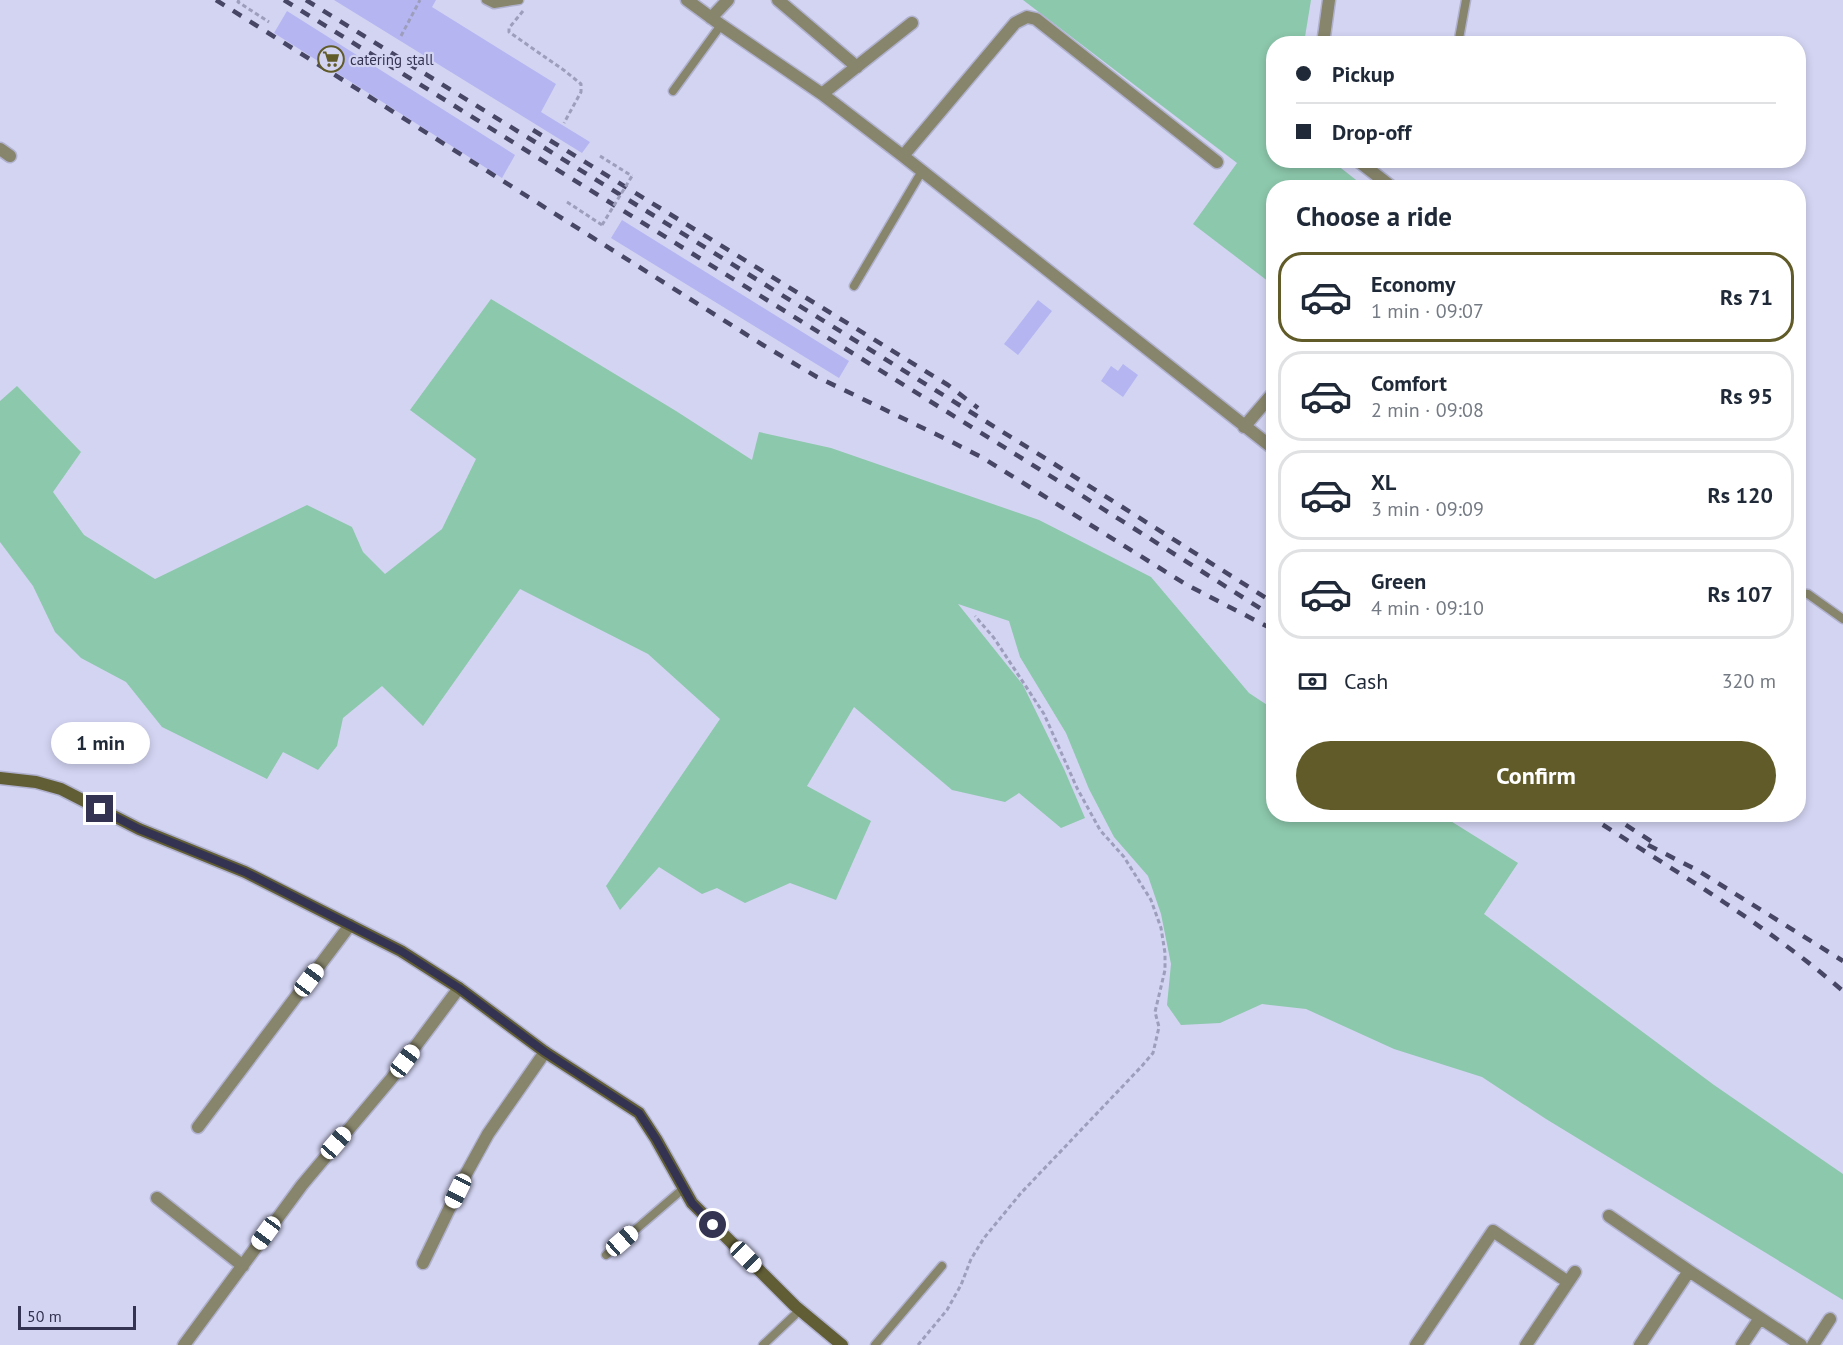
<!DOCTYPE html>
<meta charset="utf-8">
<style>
:root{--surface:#fff;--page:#f2f2f3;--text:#1f2937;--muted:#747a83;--line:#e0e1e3;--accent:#605b28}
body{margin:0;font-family:"PT Sans",sans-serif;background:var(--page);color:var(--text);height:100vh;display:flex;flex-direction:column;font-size:22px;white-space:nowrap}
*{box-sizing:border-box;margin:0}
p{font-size:20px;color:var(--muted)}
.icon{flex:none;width:33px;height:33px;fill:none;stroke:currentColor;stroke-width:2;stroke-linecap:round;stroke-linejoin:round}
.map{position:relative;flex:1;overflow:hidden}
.panel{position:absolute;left:1266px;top:180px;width:540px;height:642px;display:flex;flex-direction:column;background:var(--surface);border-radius:24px;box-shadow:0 3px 9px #0003}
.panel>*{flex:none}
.guide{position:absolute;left:1266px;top:36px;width:540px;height:132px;border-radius:24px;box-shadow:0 3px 9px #0003;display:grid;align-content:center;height:132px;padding:0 30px;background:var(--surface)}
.scale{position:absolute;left:18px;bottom:15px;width:118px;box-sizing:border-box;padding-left:6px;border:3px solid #343352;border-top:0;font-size:16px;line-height:21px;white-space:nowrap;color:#343352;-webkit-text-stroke:4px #d3d4f2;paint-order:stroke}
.end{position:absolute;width:27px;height:27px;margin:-14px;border:8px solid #343352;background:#fff;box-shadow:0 0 0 3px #fff}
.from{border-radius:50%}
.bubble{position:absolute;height:42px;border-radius:21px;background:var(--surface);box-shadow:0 3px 9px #0003;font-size:20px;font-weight:600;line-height:42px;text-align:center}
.car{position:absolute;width:18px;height:36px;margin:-18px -9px;border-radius:8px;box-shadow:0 0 4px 2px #0007;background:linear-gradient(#fff 24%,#345 0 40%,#fff 0 76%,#345 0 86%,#fff 0)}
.guide b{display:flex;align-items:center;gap:21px;height:57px;font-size:22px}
.guide b+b{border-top:2px solid var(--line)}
.guide i{width:15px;height:15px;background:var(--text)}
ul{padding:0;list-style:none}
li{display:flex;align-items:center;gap:18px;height:90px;margin:0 12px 9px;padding:0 18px;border:3px solid var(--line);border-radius:24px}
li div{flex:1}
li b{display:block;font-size:22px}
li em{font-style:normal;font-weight:600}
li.on{border-color:var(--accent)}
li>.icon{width:54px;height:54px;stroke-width:1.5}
h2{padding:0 30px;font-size:27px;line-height:72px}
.pay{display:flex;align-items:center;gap:15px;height:66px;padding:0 30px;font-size:22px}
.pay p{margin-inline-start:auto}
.primary-button{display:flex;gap:12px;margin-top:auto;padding:12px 30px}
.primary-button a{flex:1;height:69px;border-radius:36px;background:var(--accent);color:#fff;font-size:24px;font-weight:600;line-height:69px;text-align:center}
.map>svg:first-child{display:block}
</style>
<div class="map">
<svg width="1843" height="1345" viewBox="0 0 1843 1345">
<rect width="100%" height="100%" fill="#d3d4f2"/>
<path fill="#8cc8ac" d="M 1023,0 L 1311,0 L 1304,43 L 1274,44 L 1274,160 L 1332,161 L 1365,187 L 1274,188 L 1273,285 L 1193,224 L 1237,163 Z
M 491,299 L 676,411 L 752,460 L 759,432 L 831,448 L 1039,520 L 1151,577 L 1249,693 L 1273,709 L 1274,814 L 1441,815 L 1518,863 L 1484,914 L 1714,1085 L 1843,1174 L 1843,1300 L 1546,1119 L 1482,1077 L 1394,1049 L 1306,1009 L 1262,1004 L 1220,1023 L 1181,1025 L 1167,1005 L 1171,964 L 1161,914 L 1148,876 L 1114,837 L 1089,789 L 1066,733 L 1020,657 L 1009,621 L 958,604 L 1023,685 L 1064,769 L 1085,818 L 1061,828 L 1019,793 L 1005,802 L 952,790 L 854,707 L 807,786 L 871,821 L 836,900 L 790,883 L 745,903 L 717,888 L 702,894 L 659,867 L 620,910 L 606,886 L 720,719 L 648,654 L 520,589 L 423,726 L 382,686 L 343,718 L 337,746 L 318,770 L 283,752 L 267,779 L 162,727 L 126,682 L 81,658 L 55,632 L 33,586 L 0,542 L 0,401 L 17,386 L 81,452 L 53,492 L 84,535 L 155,579 L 307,505 L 352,527 L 363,552 L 385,574 L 442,529 L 476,459 L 410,410 Z"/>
<path fill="#b5b5f2" d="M 334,0 L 436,0 L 432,7 L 556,84 L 541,112 L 590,142 L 582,153 Z
M 287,11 L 515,155 L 502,178 L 274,33 Z
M 622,220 L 849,361 L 839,378 L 611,238 Z
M 1038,300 L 1052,311 L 1018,355 L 1004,344 Z
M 1123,364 L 1138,375 L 1123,397 L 1101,381 L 1111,366 L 1118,371 Z"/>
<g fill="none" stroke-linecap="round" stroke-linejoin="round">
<g stroke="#b0b1cf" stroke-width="11">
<path id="lane" d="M 486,0 L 494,4 L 519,0
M 1458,44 L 1466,0
M 673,91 L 721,25
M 854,286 L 922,171
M 1798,593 L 1808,594 L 1843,619
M 606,1255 L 684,1188
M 763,1345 L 800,1310
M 875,1345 L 942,1266"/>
</g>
<g stroke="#b0b1cf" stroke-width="15">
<path id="street" d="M 687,0 L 721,25 L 822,94 L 903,156 L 1274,449
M 778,0 L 857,67
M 711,18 L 728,0
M 1323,44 L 1329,0
M 822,94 L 912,23
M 0,149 L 10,156
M 903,156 L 1015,23 L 1027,17 L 1036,19 L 1217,162
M 1357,160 L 1393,188
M 1244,427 L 1274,392
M 198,1127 L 350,925
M 157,1198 L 243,1266
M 1609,1216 L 1689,1271
M 423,1263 L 466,1174 L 488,1134 L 545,1052
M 184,1345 L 302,1185 L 391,1079 L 459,988
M 1416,1345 L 1493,1231 L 1568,1282
M 1526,1345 L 1575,1272
M 1640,1345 L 1689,1271 L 1801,1345
M 1742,1345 L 1760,1318
M 1813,1345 L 1830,1319"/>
</g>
<g stroke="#b0b1cf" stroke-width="15">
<path id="secondary" d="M 0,778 L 36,782 L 61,789 L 139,829 L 245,872 L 401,951 L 459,988 L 545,1052 L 639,1113 L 656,1139 L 692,1203 L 795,1306 L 842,1345"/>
</g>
<path stroke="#9d9dbc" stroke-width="3" stroke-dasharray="4.5 3" stroke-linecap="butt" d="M 239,0 L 238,2 L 269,22
M 523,11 L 509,28 L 509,32 L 565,71 L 581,84 L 581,92 L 564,123
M 401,36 L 420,0
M 600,156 L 632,176
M 567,202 L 602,225
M 918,1345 L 947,1310 L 961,1285 L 971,1259 L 984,1238 L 1021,1193 L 1141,1067 L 1153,1053 L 1159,1027 L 1155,1012 L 1165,970 L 1165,953 L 1161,928 L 1151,900 L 1124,857 L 1100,830 L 1077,788 L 1044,714 L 994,638 L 975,616"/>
<use href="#lane" stroke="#87856b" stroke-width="8"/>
<use href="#street" stroke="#87856b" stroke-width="12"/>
<use href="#secondary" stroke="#615e36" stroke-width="12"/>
<path stroke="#474665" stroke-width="4.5" stroke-dasharray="10 10" stroke-linecap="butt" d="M 216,0 L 763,345 L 817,377 L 950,441 L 983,458 L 1187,585 L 1274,630
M 284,0 L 1081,495 L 1274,617
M 306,0 L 1048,460 L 1274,603
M 533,130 L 948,385 L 978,408
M 1586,814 C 1673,870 1764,923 1843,991
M 1609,814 L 1657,845
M 1648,845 L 1697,870 L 1843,961"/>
<path stroke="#9d9dbc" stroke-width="3" stroke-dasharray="4.5 3" stroke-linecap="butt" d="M 602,225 L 632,176"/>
</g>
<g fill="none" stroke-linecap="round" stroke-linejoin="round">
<path stroke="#343352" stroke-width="8" d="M 100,809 L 139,829 L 245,872 L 401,951 L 459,988 L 545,1052 L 639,1113 L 656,1139 L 692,1203 L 713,1225"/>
</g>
<defs>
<g id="supermarket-ring" transform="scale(1.35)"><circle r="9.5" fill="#d3d4f2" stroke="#605b28" stroke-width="1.5"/><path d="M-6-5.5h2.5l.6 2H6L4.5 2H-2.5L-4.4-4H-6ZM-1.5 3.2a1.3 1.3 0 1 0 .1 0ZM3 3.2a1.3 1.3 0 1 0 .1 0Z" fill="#605b28"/></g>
</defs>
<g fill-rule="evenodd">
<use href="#supermarket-ring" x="331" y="59"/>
</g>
<g text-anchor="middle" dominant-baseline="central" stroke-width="4.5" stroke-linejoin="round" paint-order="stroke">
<g font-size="15" fill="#343352" stroke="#d3d4f2" text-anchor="start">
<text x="350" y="59">catering stall</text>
</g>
</g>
</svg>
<div class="scale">50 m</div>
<i class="end from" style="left:713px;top:1225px"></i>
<i class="end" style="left:100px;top:809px"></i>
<div class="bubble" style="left:51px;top:722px;width:99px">1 min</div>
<i class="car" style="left:309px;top:980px;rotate:37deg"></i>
<i class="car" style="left:405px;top:1061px;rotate:37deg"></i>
<i class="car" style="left:336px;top:1143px;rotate:41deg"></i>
<i class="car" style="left:458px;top:1191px;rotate:206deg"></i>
<i class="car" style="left:266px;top:1233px;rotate:216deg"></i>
<i class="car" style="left:622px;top:1241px;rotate:49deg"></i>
<i class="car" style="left:746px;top:1257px;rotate:135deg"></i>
<div class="guide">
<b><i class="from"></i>Pickup</b>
<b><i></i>Drop-off</b>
</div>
<section class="panel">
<h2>Choose a ride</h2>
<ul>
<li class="on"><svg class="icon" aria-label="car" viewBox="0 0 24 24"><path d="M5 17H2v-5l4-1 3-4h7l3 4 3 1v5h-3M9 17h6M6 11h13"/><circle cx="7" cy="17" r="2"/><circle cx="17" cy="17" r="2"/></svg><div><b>Economy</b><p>1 min · 09:07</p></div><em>Rs 71</em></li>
<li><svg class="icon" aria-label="car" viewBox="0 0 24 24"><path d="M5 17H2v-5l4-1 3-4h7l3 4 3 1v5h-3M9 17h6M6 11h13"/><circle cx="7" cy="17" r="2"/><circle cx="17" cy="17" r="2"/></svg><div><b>Comfort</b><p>2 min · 09:08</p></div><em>Rs 95</em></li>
<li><svg class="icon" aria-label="car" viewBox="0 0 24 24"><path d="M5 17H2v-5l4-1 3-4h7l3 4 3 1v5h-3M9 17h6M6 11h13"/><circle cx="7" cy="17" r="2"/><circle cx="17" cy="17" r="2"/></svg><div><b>XL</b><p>3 min · 09:09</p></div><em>Rs 120</em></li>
<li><svg class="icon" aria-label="car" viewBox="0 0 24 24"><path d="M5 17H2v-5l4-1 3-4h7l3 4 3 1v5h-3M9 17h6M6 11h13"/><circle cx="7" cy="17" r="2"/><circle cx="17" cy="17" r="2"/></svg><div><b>Green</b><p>4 min · 09:10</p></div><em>Rs 107</em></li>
</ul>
<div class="pay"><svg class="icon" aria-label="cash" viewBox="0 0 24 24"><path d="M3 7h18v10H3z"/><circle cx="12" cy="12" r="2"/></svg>Cash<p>320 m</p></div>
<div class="primary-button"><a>Confirm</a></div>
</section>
</div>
